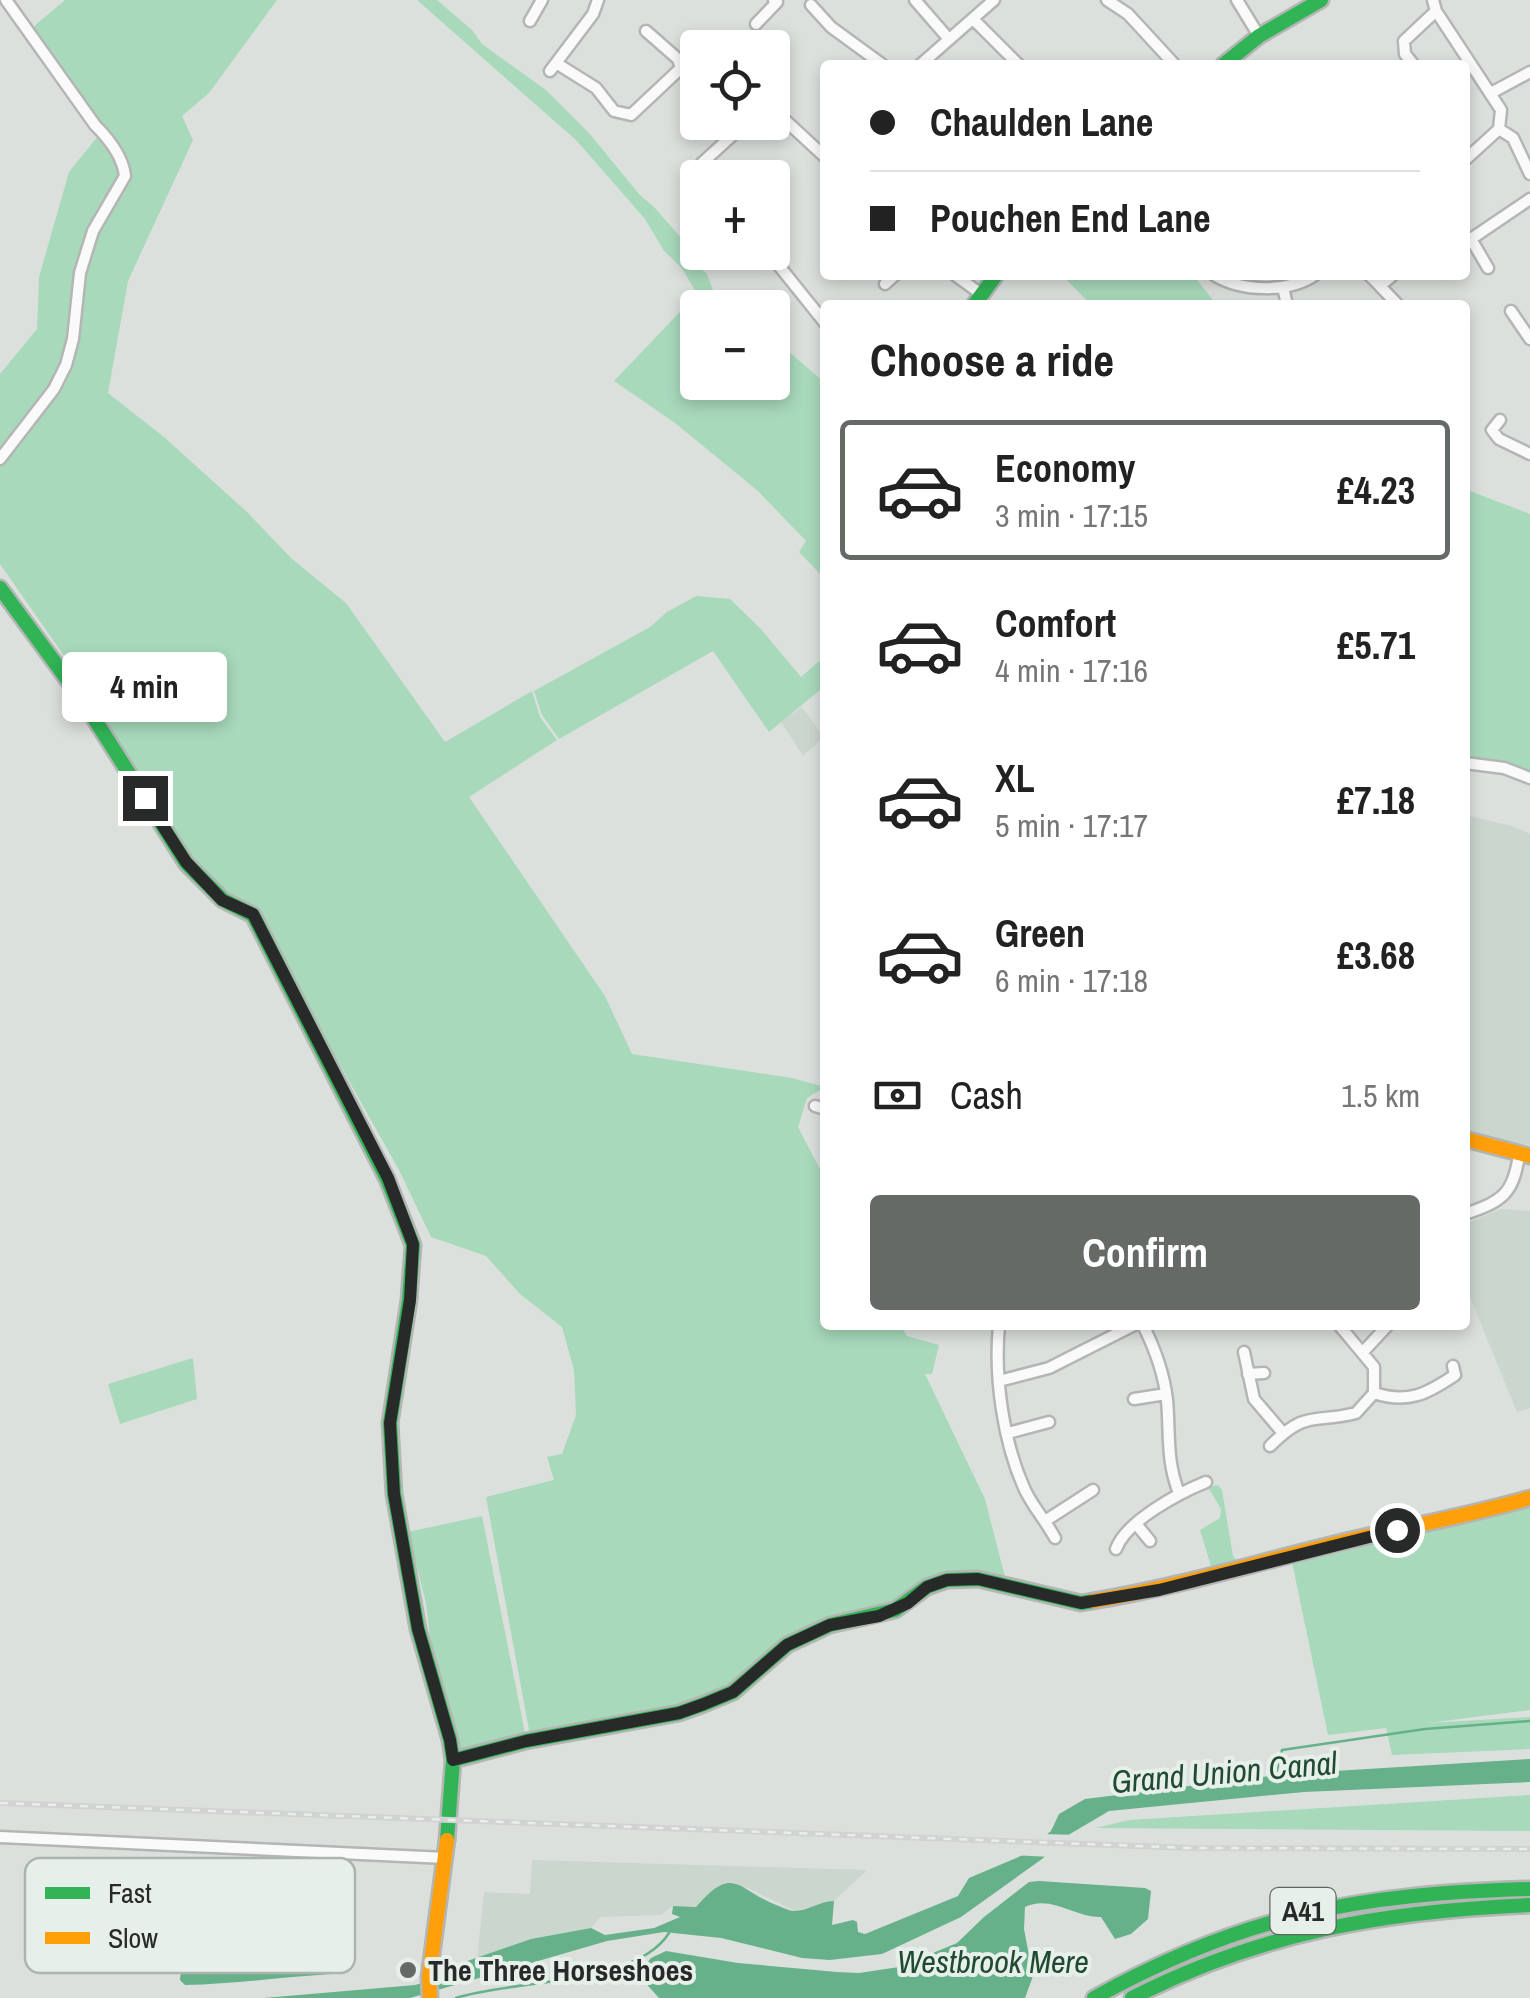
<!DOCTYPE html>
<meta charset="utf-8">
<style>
:root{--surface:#fff;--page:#f6f6f6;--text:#222;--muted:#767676;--line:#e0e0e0;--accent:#666a67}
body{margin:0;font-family:"Archivo Narrow",sans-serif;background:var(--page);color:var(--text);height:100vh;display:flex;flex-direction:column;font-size:38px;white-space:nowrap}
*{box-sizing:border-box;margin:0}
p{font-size:32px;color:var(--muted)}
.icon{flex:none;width:55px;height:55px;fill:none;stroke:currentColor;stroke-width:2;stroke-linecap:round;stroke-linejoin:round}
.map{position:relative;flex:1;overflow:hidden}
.panel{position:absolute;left:820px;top:300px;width:650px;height:1030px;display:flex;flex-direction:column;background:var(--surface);border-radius:10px;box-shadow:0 5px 15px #0003}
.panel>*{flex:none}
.hud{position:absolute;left:820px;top:60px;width:650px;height:220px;border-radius:10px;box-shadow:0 5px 15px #0003;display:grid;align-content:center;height:220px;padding:0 50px;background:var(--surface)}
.controls{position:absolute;left:680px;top:30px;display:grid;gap:20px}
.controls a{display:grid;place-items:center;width:110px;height:110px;border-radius:10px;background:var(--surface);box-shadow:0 5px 15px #0003;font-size:50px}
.end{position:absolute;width:45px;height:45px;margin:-22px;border:12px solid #272a28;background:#fff;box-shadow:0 0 0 5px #fff}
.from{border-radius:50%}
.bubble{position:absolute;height:70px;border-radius:10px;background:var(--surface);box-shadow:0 5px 15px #0003;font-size:32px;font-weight:700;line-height:70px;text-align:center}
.hud b{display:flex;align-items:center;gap:35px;height:95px;font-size:38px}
.hud b+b{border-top:2px solid var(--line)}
.hud i{width:25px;height:25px;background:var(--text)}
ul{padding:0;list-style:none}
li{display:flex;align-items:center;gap:30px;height:140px;margin:0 20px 15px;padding:0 30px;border:5px solid transparent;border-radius:10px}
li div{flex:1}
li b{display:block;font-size:38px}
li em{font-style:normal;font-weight:700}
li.selected{border-color:var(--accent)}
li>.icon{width:90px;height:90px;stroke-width:1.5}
h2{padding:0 50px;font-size:45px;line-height:120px}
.pay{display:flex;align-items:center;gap:25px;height:110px;padding:0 50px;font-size:38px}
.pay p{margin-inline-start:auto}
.cta{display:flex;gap:20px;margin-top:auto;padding:20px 50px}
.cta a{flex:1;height:115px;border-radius:10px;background:var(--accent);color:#fff;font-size:40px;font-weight:700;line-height:115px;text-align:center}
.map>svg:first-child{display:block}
</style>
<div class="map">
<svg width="1530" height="1998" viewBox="0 0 1530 1998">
<rect width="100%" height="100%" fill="#dce0dd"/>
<path fill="#cbd6ce" d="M 802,707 L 824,737 L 803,756 L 781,722 Z
M 1465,815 L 1512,826 L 1530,834 L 1530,1145 L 1499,1141 L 1465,1129 Z
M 1501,1209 L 1530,1211 L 1530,1408 L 1517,1412 L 1465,1285 L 1465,1224 Z
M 532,1860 L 867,1870 L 834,1901 L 795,1911 L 746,1887 L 696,1907 L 673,1906 L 661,1915 L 600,1917 L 591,1928 L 543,1937 L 477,1958 L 484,1892 L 530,1894 Z"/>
<path fill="#a8d9bb" d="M 65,0 L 277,0 L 209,93 L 182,116 L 193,140 L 128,281 L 108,393 L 164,437 L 247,512 L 291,558 L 346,603 L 445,742 L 532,691 L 540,717 L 557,740 L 469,797 L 605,996 L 632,1054 L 792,1078 L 825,1087 L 807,1098 L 798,1127 L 825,1179 L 825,1325 L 900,1325 L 907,1336 L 939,1345 L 932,1374 L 925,1374 L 985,1499 L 1006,1581 L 970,1571 L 934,1576 L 923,1580 L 906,1597 L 889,1607 L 831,1621 L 738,1681 L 692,1704 L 461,1752 L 430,1637 L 426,1603 L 408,1532 L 482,1516 L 525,1733 L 529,1730 L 486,1497 L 554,1480 L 547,1457 L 562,1454 L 576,1415 L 574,1370 L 562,1327 L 520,1294 L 486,1256 L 431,1237 L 400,1172 L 252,908 L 226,895 L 187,856 L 69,663 L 0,564 L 0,374 L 37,329 L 39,277 L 69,172 L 98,136 L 26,33 Z
M 417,0 L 437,0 L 472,30 L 482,44 L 546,90 L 589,133 L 639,194 L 654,207 L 690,248 L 688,262 L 692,261 L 707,274 L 714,293 L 732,307 L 698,308 L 698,382 L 772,382 L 773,338 L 825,383 L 825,579 L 799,552 L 806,541 L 758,491 L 675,423 L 614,381 L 697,294 L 682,268 L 664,251 L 645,219 L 577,141 Z
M 1062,275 L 1193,275 L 1217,305 L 1091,305 Z
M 1465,489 L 1530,514 L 1530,774 L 1465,759 Z
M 696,596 L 730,599 L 761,629 L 801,677 L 825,656 L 825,686 L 769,732 L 713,651 L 559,739 L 542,715 L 534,691 L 650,627 L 667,612 Z
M 193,1358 L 197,1399 L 120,1424 L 108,1384 Z
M 1218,1485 L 1222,1490 L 1233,1556 L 1239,1563 L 1211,1566 L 1200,1530 L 1220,1518 L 1221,1509 L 1208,1487 Z
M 1530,1507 L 1530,1710 L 1428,1723 L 1530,1717 L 1530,1749 L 1392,1755 L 1386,1728 L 1328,1735 L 1292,1562 Z
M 1530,1795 L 1530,1831 L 1096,1828 L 1129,1820 Z"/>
<path fill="#66b18a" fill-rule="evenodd" d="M 1530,1759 L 1530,1782 L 1304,1792 L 1109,1811 L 1070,1834 L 1042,1859 L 961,1917 L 882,1954 L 830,1960 L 802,1958 L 721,1938 L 664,1932 L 607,1941 L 410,1998 L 264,1998 L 415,1985 L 434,1980 L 444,1969 L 531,1939 L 591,1928 L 605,1935 L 654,1928 L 680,1917 L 672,1914 L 673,1906 L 696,1907 C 735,1862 737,1891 779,1906 C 784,1908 789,1911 794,1911 C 808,1911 820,1901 834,1901 L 832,1925 L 853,1920 L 857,1922 L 858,1932 L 865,1934 L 958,1896 L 969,1878 L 1023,1855 L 1051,1831 L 1059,1814 L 1085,1799 L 1286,1774 Z
M 87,1857 L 287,1861 L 331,1865 L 339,1885 L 337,1970 L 331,1974 C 283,1977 235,1984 185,1985 L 180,1980 L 183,1947 L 151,1903 L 145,1899 L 117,1917 L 109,1916 L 103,1905 L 109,1897 L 117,1898 L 120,1884 L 89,1875 ZM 137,1879 L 169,1886 L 180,1895 L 219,1909 L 223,1917 L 209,1917 L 184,1909 L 162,1893 L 129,1891 L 125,1885 Z
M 1039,1881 L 1145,1888 L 1151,1891 L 1148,1919 L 1131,1934 L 1115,1939 L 1101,1917 C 1076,1918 1051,1894 1025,1907 L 1024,1929 L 1033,1976 L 1025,1998 L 659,1998 L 641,1978 L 641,1970 L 651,1958 L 666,1951 L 738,1963 L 837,1972 L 859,1973 L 899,1967 L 957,1943 L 984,1917 L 1029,1882 Z"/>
<path fill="#dce0dd" d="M 1041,1834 L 1078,1835 L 1051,1857 L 1012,1855 Z"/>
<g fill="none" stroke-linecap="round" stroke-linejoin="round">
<path stroke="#66b18a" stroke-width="2.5" d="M 1276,1774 L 1282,1750 L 1425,1729 L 1530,1721
M 456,1998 C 513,1979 636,1986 669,1933"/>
<g stroke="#b3b6b4" stroke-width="15">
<path id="street" d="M 915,0 L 948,38
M 1107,0 L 1128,14 L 1175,65
M 1237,0 L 1259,36
M 1433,0 L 1436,11 L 1501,110 L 1499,129 L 1465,160
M 811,5 L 831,27 L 883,65
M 973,19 L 1019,65
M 530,21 L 542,0
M 756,24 L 777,2 L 774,0
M 556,63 L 596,88 L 614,111 L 631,115 L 681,68 L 678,59 L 646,31
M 920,65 L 994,0
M 1414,65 L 1405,54 L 1404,41 L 1436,11
M 550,71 L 593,14 L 598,0
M 1491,93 L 1530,72
M 772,108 L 825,157
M 1499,129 L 1513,138 L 1530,174
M 713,178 L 702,163 L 747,122
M 1471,239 L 1488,268
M 1465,243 L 1530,199
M 768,252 L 825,323
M 955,275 L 981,294
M 1214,275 C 1242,292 1288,293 1315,275
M 1369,275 L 1380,286 L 1393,275
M 885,284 L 895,275
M 1380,286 L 1398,305
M 1283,287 L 1287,305
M 1511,311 L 1530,339
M 1500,420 L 1492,430 L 1499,439 L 1530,454
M 0,459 L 54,389 L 66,365 L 73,339 L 80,273 L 93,231 L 125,176 C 123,157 109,139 95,125 L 6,0
M 1465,763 L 1504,768 L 1530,778
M 815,1106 L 825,1109
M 1465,1214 C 1502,1201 1513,1195 1519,1155
M 999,1325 C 994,1377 1003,1442 1025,1490 C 1033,1507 1046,1521 1055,1538
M 1143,1325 C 1155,1349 1164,1373 1167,1400 C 1170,1433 1166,1461 1179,1493
M 1244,1352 L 1254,1399 L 1283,1433
M 1363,1352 L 1388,1325
M 1248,1374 L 1264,1373
M 999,1381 L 1049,1368 L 1134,1325
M 1374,1393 C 1408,1404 1427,1394 1455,1375 L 1453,1366
M 1134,1399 L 1166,1394
M 1008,1433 L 1049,1422
M 1270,1446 C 1307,1409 1313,1424 1356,1413 L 1374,1393 L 1374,1367 L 1339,1325
M 1045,1521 L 1093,1490
M 1137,1525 L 1150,1541
M 1116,1549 C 1126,1521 1179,1493 1206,1482
M 0,1837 L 446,1858"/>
</g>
<g stroke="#b3b6b4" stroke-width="19">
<path id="fast" d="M 1223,65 L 1259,36 L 1321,0
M 974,305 L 996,275
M 0,588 L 83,701 L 186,863 L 223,900 L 253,915 L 387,1179 L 413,1245 L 409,1300 L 390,1423 L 394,1494 L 418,1629 L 450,1740 L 453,1760 L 447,1840
M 453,1760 L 526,1741 L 679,1713 L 704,1704 L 733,1692 L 787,1645 L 830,1625 L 895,1610 L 927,1587 L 947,1580 L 978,1579 L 1081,1603 L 1093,1601
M 1094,1998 C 1245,1914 1359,1894 1530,1889
M 1132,1998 C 1261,1932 1386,1911 1530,1905"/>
</g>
<g stroke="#b3b6b4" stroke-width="19">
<path id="slow" d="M 1465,1139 L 1530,1156
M 1093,1601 C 1178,1587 1259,1562 1342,1542 C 1405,1527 1468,1516 1530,1498
M 430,1998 L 429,1977 L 447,1840"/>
</g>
<use href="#street" stroke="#fafafa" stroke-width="10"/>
<use href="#fast" stroke="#30b455" stroke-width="14"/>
<use href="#slow" stroke="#ff9f0a" stroke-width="14"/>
<g stroke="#d2d2d2" stroke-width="6">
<path id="rail" d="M 0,1803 L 1191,1848 L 1530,1849"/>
</g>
<use href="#rail" stroke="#e7efea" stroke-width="2.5" stroke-dasharray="8" stroke-linecap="butt"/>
</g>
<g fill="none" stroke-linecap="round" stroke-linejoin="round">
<path stroke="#272a28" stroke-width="12" d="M 145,798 L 186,862 L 222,900 L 253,914 L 388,1178 L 413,1244 L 410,1300 L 390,1423 L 394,1494 L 418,1629 L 450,1740 L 453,1760 L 526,1741 L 679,1713 L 704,1704 L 733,1692 L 787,1645 L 830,1625 L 879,1616 L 908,1603 L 927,1587 L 947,1580 L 978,1579 L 1081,1603 L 1159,1590 L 1397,1530"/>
</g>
<circle fill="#666a67" stroke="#e7efea" stroke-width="4" cx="408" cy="1970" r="10"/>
<g text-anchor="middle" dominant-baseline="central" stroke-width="8" stroke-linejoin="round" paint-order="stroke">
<rect fill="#e7efea" stroke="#616562" stroke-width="2.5" x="1270.5" y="1888" width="65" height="46" rx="8"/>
<g font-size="28" font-weight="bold" fill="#272a28">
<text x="1303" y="1911">A41</text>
</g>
<g font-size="30" font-weight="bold" fill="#272a28" stroke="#e7efea" text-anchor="start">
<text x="428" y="1970">The Three Horseshoes</text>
</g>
<g font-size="32" font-style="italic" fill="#204a32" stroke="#e7efea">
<text transform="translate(1224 1772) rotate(-5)">Grand Union Canal</text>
<text x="993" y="1961">Westbrook Mere</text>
</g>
</g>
<rect x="25" y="1858" width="330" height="115" rx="15" fill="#e7efea" stroke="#adb4b0" stroke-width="2.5"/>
<rect x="45" y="1887" width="45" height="12" fill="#30b455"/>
<rect x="45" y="1932" width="45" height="12" fill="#ff9f0a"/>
<g font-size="28" fill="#272a28">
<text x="108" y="1903">Fast</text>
<text x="108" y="1948">Slow</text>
</g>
</svg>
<div class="controls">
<a><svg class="icon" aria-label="locate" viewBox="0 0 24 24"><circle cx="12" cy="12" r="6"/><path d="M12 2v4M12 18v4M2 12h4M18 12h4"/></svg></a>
<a>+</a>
<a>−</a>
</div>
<i class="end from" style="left:1397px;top:1530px"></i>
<i class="end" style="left:145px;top:798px"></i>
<div class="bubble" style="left:62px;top:652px;width:165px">4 min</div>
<div class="hud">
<b><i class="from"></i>Chaulden Lane</b>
<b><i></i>Pouchen End Lane</b>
</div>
<section class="panel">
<h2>Choose a ride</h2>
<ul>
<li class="selected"><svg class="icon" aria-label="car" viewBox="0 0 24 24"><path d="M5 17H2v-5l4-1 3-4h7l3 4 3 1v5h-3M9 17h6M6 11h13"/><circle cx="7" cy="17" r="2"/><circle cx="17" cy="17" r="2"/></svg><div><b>Economy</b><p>3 min · 17:15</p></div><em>£4.23</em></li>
<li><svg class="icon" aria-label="car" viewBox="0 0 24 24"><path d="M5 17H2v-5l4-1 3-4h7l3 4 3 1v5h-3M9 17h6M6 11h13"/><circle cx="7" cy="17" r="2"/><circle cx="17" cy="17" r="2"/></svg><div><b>Comfort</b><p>4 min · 17:16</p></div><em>£5.71</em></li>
<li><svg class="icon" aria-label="car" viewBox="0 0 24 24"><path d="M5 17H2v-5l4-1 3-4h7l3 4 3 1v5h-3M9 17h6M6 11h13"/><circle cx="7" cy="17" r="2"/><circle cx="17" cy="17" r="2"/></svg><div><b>XL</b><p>5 min · 17:17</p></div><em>£7.18</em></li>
<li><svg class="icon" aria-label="car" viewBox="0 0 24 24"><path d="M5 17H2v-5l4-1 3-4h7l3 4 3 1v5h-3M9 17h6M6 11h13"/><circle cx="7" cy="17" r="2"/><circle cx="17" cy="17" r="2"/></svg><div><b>Green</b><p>6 min · 17:18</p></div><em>£3.68</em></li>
</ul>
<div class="pay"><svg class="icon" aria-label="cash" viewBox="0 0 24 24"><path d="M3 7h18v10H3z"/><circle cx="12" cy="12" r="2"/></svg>Cash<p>1.5 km</p></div>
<div class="cta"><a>Confirm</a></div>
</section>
</div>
